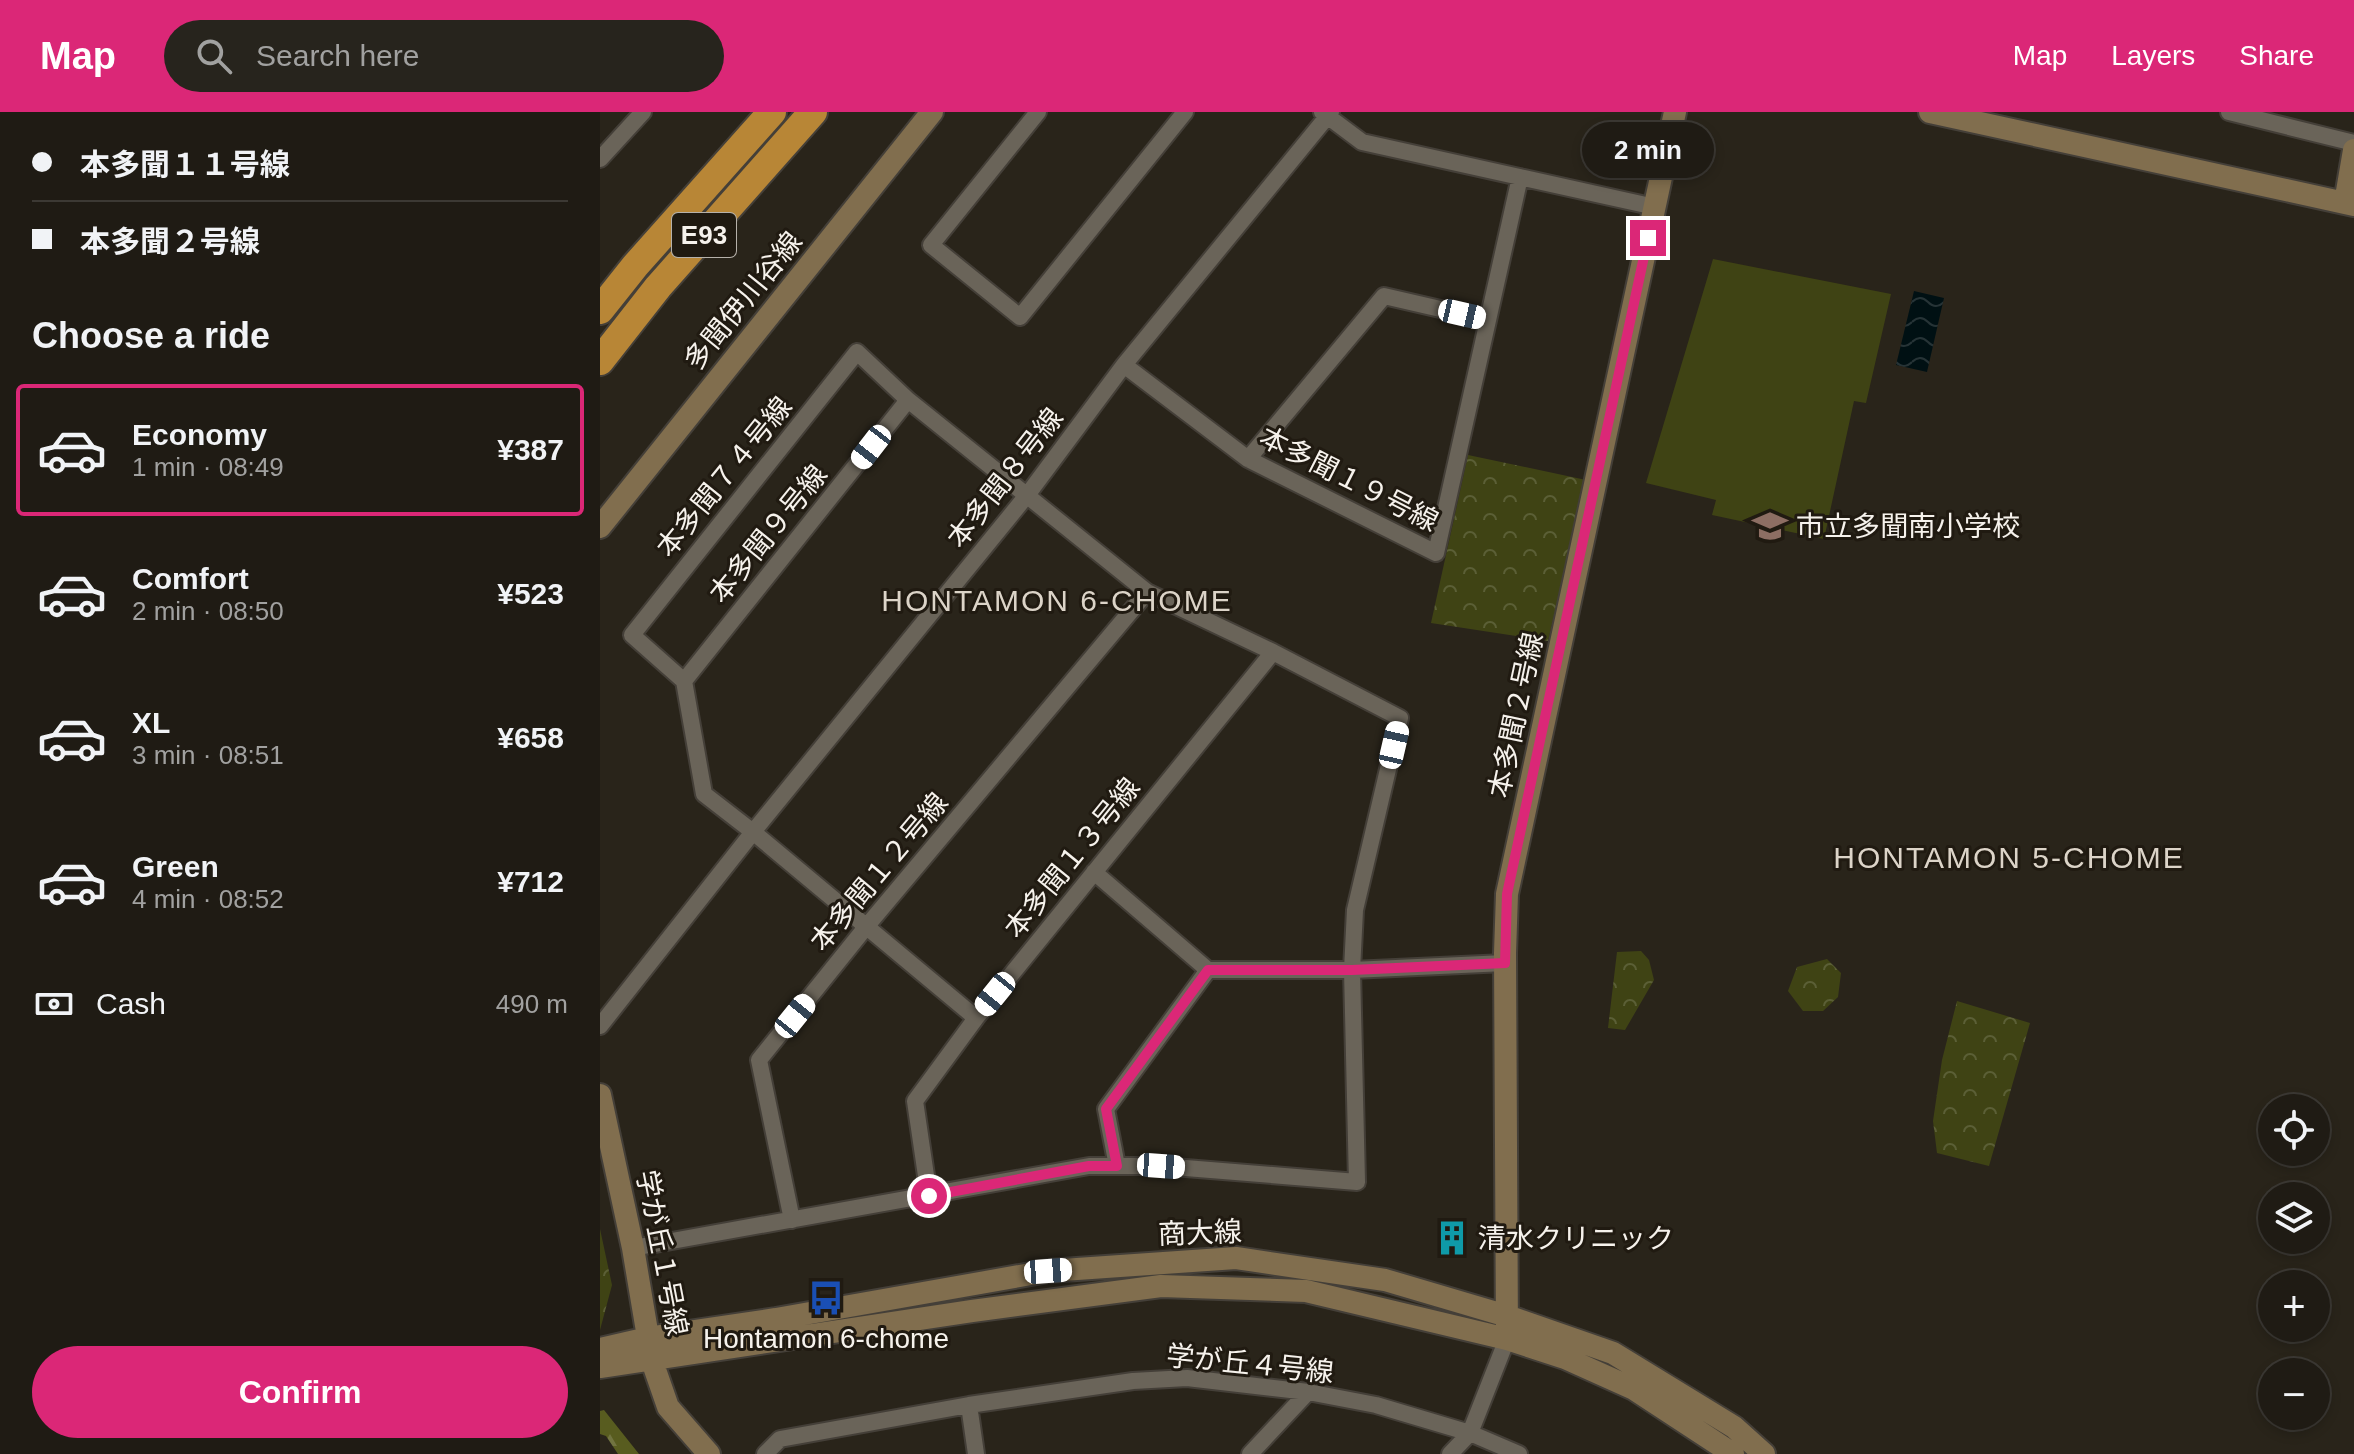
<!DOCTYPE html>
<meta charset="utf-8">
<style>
:root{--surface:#1f1b14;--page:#27241d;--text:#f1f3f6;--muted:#a1a1a0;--line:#3c3934;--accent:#db2777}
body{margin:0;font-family:Arial,"Noto Sans JP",sans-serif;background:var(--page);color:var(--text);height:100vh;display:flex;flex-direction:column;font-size:30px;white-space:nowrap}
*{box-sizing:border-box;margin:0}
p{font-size:26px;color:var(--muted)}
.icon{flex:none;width:44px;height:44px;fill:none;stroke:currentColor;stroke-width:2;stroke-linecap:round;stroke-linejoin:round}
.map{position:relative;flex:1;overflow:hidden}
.panel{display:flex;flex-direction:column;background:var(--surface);width:600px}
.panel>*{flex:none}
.banner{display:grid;align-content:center;height:176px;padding:0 32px;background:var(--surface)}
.buttons{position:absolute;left:1658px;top:982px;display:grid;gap:16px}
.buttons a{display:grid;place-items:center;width:72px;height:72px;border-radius:50%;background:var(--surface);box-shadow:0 4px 12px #0003,0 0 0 2px var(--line);font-size:40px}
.end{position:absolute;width:36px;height:36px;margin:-18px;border:10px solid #db2777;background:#fff;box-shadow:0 0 0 4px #fff}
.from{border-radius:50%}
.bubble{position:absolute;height:56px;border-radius:28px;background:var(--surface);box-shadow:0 4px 12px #0003,0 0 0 2px var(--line);font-size:26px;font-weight:700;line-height:56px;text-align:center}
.car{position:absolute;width:24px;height:48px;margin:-24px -12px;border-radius:10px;box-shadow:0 0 6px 2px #0007;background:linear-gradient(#fff 24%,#345 0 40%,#fff 0 76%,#345 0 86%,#fff 0)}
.banner b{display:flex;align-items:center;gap:28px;height:76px;font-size:30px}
.banner b+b{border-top:2px solid var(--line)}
.banner i{width:20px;height:20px;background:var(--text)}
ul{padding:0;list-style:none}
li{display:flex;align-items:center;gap:24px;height:132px;margin:0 16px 12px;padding:0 16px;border:4px solid transparent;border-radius:8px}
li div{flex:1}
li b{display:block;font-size:30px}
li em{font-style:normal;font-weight:700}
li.active{border-color:var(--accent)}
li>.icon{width:72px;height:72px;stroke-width:1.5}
h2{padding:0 32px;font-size:36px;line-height:96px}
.pay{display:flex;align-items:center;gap:20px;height:88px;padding:0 32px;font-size:30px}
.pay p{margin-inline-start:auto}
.primary-button{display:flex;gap:16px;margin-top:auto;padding:16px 32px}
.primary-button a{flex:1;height:92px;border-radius:48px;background:var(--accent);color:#fff;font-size:32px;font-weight:700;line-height:92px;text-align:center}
header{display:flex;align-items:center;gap:48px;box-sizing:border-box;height:112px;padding:0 40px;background:var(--accent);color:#fff}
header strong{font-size:38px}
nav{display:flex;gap:44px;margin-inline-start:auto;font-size:28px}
.search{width:560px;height:72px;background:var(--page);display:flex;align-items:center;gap:20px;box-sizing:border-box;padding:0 28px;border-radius:44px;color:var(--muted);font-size:30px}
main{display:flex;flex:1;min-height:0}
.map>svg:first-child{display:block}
</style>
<header>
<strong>Map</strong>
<div class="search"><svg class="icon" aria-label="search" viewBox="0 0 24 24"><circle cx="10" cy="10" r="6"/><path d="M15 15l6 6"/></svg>Search here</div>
<nav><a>Map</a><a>Layers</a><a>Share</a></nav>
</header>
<main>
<section class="panel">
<div class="banner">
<b><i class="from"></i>本多聞１１号線</b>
<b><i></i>本多聞２号線</b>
</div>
<h2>Choose a ride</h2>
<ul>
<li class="active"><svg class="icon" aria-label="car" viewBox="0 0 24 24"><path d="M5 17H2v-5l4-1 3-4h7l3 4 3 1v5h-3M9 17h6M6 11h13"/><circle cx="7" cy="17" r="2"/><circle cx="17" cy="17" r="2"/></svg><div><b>Economy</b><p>1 min · 08:49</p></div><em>¥387</em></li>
<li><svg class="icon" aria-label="car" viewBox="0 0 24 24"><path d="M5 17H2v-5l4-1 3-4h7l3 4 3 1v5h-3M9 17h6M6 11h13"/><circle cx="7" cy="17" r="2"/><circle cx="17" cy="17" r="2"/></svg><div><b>Comfort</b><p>2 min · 08:50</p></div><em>¥523</em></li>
<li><svg class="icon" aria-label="car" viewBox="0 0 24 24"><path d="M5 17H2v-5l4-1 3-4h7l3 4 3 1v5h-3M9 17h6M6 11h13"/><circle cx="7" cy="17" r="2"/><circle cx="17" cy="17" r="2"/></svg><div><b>XL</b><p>3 min · 08:51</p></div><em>¥658</em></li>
<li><svg class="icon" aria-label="car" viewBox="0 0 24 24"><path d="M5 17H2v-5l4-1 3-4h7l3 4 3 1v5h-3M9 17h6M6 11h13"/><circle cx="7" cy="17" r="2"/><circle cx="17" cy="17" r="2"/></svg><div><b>Green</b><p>4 min · 08:52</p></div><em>¥712</em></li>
</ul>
<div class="pay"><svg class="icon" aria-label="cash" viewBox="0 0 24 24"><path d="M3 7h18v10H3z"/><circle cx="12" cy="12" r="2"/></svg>Cash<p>490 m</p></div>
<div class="primary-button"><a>Confirm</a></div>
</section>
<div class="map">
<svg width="1754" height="1342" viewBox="0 0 1754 1342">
<defs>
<pattern id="forest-firs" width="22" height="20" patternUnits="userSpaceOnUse" patternTransform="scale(2)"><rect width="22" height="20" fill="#585c1f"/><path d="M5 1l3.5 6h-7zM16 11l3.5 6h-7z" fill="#717440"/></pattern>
<pattern id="park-crowns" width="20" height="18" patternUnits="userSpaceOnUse" patternTransform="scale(2)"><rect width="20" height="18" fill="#3f4314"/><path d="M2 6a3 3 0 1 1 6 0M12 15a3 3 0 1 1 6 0" fill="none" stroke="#5b5f36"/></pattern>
<pattern id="water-waves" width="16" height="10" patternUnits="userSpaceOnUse" patternTransform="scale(2)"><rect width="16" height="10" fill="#001013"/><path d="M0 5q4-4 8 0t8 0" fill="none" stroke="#263336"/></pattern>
</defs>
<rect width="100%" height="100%" fill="#29241a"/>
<path fill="url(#forest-firs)" d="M 4,1298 L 39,1342 L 18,1342 L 6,1324 L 0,1322 L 0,1299 Z"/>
<path fill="url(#park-crowns)" d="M 868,343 L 986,368 L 948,529 L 831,511 Z
M 1041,839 L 1049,848 L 1054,868 L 1025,918 L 1008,916 L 1017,840 Z
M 1227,847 L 1241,861 L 1238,885 L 1223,899 L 1203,899 L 1188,879 L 1197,855 Z
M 1357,889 L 1430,911 L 1389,1054 L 1337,1041 L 1333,1009 L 1342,948 Z
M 0,1117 L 12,1173 L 0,1218 Z"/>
<path fill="#3f4314" d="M 1113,147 L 1291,182 L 1266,291 L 1254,289 L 1224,427 L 1112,403 L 1116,388 L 1046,371 Z"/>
<path fill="url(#water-waves)" d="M 1314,179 L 1344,186 L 1327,260 L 1296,253 Z"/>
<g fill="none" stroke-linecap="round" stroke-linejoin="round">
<g stroke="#443f38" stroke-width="20">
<path id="street" d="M 438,0 L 331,133 L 420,205 L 585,0
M 722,0 L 762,30 L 1055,95
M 1629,0 L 1754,31
M 0,47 L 43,0
M 524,253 L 648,347 L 836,441 L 920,65
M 648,347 L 784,184 L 888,208
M 84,569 L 32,523 L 257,240 L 308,288
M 494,760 L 608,858 L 752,858 L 905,851
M 0,914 L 153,720 L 428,382 L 524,253 L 731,0
M 517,1054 L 506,997 L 608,858
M 329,1084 L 315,989 L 376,906 L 673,540
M 192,1108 L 159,948 L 266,815 L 547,480
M 33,1136 L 489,1054 L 561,1054 L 757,1070 L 752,858 L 755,798 L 800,606 L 673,540 L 547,480 L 308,288 L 84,569 L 104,682 L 153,720 L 376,906
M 369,1293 L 376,1342
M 165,1342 L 180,1327 L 369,1293 L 533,1269 L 587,1266 L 708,1280 L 776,1293 L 870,1321 L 919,1342
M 650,1342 L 708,1280
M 850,1342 L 870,1321 L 907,1227"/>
</g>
<g stroke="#443f38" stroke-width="26">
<path id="secondary" d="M 1330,0 L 1754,93
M 1745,91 L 1754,38
M 0,415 L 332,0
M 0,983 L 33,1136 L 52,1249 L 68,1295 L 109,1342
M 907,1227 L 905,841 L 907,782 L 1075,0
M 0,1237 L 48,1226 L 176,1207 L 448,1159 L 636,1146 L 785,1168 L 907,1204 L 1013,1241 L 1134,1315 L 1164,1342
M 0,1255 L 372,1199 L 561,1174 L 706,1179 L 907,1227 L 965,1246 L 1034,1277 L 1133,1342"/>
</g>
<g stroke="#443f38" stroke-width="32">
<path id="highway" d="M 0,198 L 35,154 L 172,0
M 0,249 L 58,175 L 213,0"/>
</g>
<use href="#street" stroke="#6a6459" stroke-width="16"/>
<use href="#secondary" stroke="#816e4e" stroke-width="22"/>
<use href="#highway" stroke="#b88636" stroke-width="28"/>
</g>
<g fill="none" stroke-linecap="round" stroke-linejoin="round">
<path stroke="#db2777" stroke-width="10" d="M 329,1084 L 489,1054 L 517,1054 L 506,997 L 608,858 L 752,858 L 905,851 L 907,782 L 1048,126"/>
</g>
<defs>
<g id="school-bare" transform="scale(2.76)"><path d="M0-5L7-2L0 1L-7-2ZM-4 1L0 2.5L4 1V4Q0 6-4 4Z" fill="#8d6e63" stroke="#201a11" stroke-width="2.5" paint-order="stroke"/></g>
<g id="building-bare" transform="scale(2.76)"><path d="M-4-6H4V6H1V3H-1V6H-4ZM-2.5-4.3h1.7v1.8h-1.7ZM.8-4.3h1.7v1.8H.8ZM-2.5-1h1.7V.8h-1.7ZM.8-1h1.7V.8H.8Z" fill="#0f9aa8" stroke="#201a11" stroke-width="2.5" paint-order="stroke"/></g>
<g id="bus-bare" transform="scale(2.76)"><path d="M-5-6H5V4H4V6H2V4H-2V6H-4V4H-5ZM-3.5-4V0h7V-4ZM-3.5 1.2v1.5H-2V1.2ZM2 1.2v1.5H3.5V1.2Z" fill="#1a4fb4" stroke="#201a11" stroke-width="2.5" paint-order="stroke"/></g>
</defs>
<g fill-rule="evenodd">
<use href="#school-bare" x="1170" y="414"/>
<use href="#building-bare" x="852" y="1126"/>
<use href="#bus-bare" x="226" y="1186"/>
</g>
<g text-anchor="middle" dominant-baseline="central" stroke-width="6" stroke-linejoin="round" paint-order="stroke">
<rect fill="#201a11" stroke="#b6b1aa" stroke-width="2" x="72" y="101" width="64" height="44" rx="6"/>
<g font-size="26" font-weight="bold" fill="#f6f2ec">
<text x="104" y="123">E93</text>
</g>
<g font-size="28" fill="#f6f2ec" stroke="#201a11">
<text transform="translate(143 189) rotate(-51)">多聞伊川谷線</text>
<text transform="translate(124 365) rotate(-51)">本多聞７４号線</text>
<text transform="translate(405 366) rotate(-52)">本多聞８号線</text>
<text transform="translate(749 367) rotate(27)">本多聞１９号線</text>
<text transform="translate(168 422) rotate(-51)">本多聞９号線</text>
<text transform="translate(916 603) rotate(-78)">本多聞２号線</text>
<text transform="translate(472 746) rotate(-51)">本多聞１３号線</text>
<text transform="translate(279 760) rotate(-50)">本多聞１２号線</text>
<text transform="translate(600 1121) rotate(-2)">商大線</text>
<text transform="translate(62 1141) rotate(79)">学が丘１号線</text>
<text transform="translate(650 1252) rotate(6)">学が丘４号線</text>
</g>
<g font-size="28" fill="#f6f2ec" stroke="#201a11" text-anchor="start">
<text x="1196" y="414">市立多聞南小学校</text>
<text x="878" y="1126">清水クリニック</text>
<text x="226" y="1226" text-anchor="middle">Hontamon 6-chome</text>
</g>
<g font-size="30" letter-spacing="2" fill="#dcd4c8" stroke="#201a11">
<text x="457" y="488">HONTAMON 6-CHOME</text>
<text x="1409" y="745">HONTAMON 5-CHOME</text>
</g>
</g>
</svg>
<div class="buttons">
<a><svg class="icon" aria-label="locate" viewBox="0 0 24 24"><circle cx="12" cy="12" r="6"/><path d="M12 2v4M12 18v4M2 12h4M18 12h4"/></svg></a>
<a><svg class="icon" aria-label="layers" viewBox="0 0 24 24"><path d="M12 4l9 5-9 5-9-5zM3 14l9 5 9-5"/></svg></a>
<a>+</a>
<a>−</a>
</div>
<i class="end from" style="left:329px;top:1084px"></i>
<i class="end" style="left:1048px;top:126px"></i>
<div class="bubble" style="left:982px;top:10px;width:132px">2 min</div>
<i class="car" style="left:862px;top:202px;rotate:103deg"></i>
<i class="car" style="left:271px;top:335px;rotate:218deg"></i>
<i class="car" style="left:794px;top:633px;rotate:13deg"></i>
<i class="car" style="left:395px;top:882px;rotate:219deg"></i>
<i class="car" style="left:195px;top:904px;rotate:39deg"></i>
<i class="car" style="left:561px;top:1054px;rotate:94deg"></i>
<i class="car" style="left:448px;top:1159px;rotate:86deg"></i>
</div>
</main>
